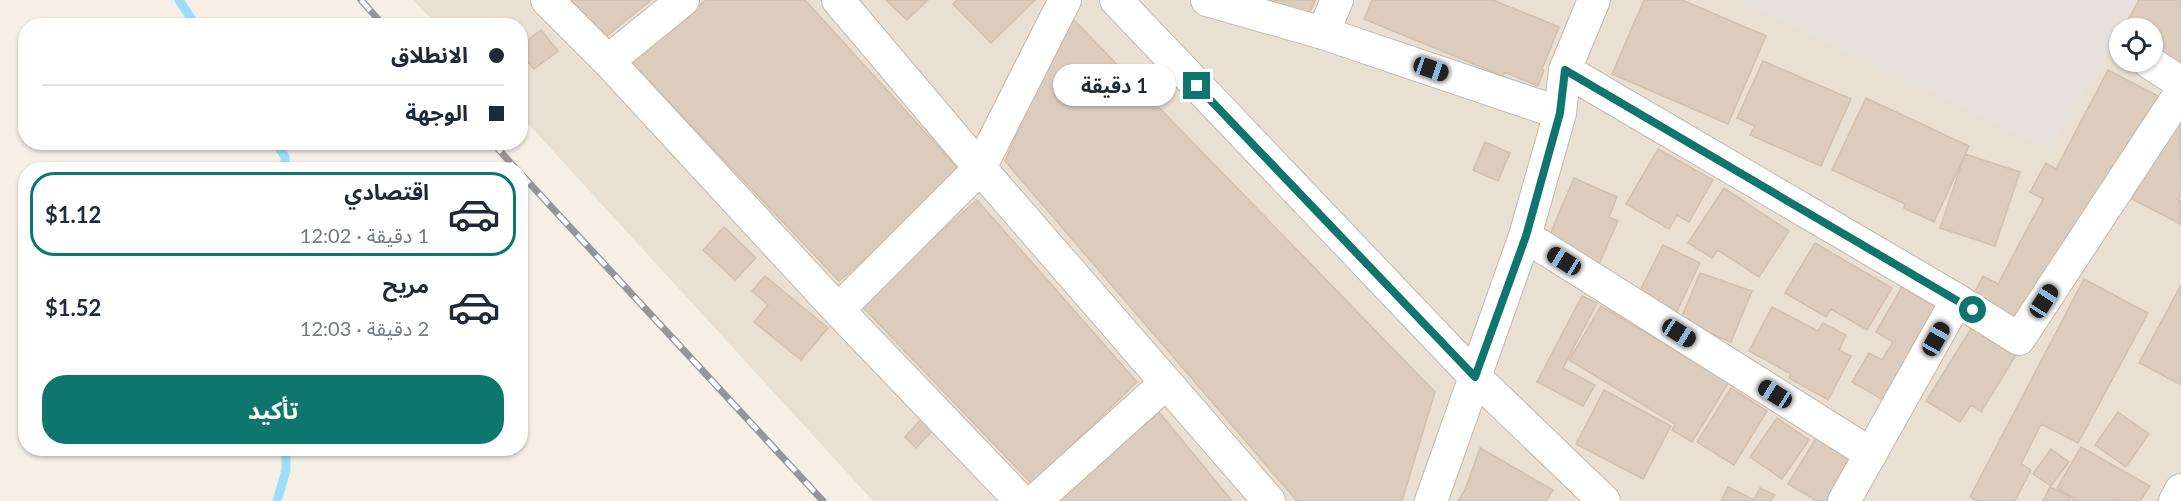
<!DOCTYPE html>
<html lang="ar">
<meta charset="utf-8">
<style>
:root{--surface:#fff;--page:#f2f2f3;--text:#1f2937;--muted:#747a83;--line:#e0e1e3;--accent:#0f766e}
body{margin:0;font-family:Lato,"Noto Sans Arabic",sans-serif;background:var(--page);color:var(--text);direction:rtl;height:100vh;display:flex;flex-direction:column;font-size:22px;white-space:nowrap}
*{box-sizing:border-box;margin:0}
p{font-size:20px;color:var(--muted)}
.icon{flex:none;width:33px;height:33px;fill:none;stroke:currentColor;stroke-width:2;stroke-linecap:round;stroke-linejoin:round}
.map{position:relative;flex:1;overflow:hidden;direction:ltr}
.sheet{position:absolute;left:18px;top:162px;width:510px;height:294px;display:flex;flex-direction:column;background:var(--surface);border-radius:24px;box-shadow:0 2px 4px #0004;direction:rtl}
.sheet>*{flex:none}
.guide{position:absolute;left:18px;top:18px;width:510px;height:132px;border-radius:24px;box-shadow:0 2px 4px #0004;direction:rtl;display:grid;align-content:center;height:132px;padding:0 24px;background:var(--surface)}
.fabs{position:absolute;left:2109px;top:18px;display:grid;gap:12px}
.fabs a{display:grid;place-items:center;width:54px;height:54px;border-radius:50%;background:var(--surface);box-shadow:0 2px 4px #0004;font-size:30px}
.end{position:absolute;width:27px;height:27px;margin:-14px;border:8px solid #0f766e;background:#fff;box-shadow:0 0 0 3px #fff}
.from{border-radius:50%}
.bubble{position:absolute;height:42px;border-radius:21px;background:var(--surface);box-shadow:0 2px 4px #0004;font-size:20px;font-weight:700;line-height:42px;text-align:center;direction:rtl}
.car{position:absolute;width:18px;height:36px;margin:-18px -9px;border-radius:8px;box-shadow:0 0 4px 2px #0007;background:linear-gradient(#222 24%,#8ab4d8 0 40%,#222 0 76%,#8ab4d8 0 86%,#222 0)}
.guide b{display:flex;align-items:center;gap:21px;height:57px;font-size:22px}
.guide b+b{border-top:2px solid var(--line)}
.guide i{width:15px;height:15px;background:var(--text)}
ul{padding:10px 0 0;list-style:none}
li{display:flex;align-items:center;gap:18px;height:84px;margin:0 12px 9px;padding:0 12px;border:3px solid transparent;border-radius:24px}
li div{flex:1}
li b{display:block;font-size:22px}
li em{font-style:normal;font-weight:700}
li.current{border-color:var(--accent)}
li>.icon{width:54px;height:54px;stroke-width:1.5}
.action{display:flex;gap:12px;margin-top:auto;padding:12px 24px}
.action a{flex:1;height:69px;border-radius:24px;background:var(--accent);color:#fff;font-size:24px;font-weight:700;line-height:69px;text-align:center}
.map>svg:first-child{display:block}
</style>
<div class="map">
<svg width="2181" height="501" viewBox="0 0 2181 501">
<rect width="100%" height="100%" fill="#f5efe6"/>
<path fill="#e9e0d3" fill-rule="evenodd" d="M 413,0 L 2181,0 L 2181,501 L 873,501 L 521,116 L 520,26 L 437,25 ZM 2120,28 L 2152,28 L 2152,62 L 2120,62 Z"/>
<path fill="#e7e0db" d="M 1736,0 L 2139,0 L 2122,28 L 2120,28 L 2119,33 L 2050,150 Z"/>
<g fill="none" stroke-linecap="round" stroke-linejoin="round">
<path stroke="#9cddf8" stroke-width="9" d="M 179,0 L 196,26
M 276,142 L 285,157 L 285,170
M 277,501 L 286,470 L 286,448"/>
</g>
<path fill="#dbccbd" stroke="#d3c0ac" stroke-width="1.5" d="M 571,0 L 651,0 L 603,39 Z
M 706,0 L 805,0 L 964,175 L 839,281 L 631,62 Z
M 886,0 L 928,0 L 907,20 Z
M 957,0 L 1035,0 L 991,43 L 953,4 Z
M 1261,0 L 1315,0 L 1307,19 Z
M 1372,0 L 1493,0 L 1559,27 L 1542,69 L 1544,70 L 1538,86 L 1504,72 L 1503,76 L 1364,19 Z
M 1644,0 L 1682,0 L 1766,36 L 1728,124 L 1612,74 Z
M 2139,0 L 2181,0 L 2181,65 L 2152,60 L 2152,28 L 2143,28 L 2128,20 Z
M 1074,20 L 1435,392 L 1402,501 L 1297,501 L 1005,161 L 1061,31 Z
M 541,30 L 558,51 L 534,69 L 520,53 L 520,46 Z
M 1763,61 L 1851,99 L 1821,166 L 1750,135 L 1755,126 L 1737,118 Z
M 2108,70 L 2158,96 L 2080,242 L 2021,325 L 1972,298 L 1983,276 L 1998,284 L 2043,199 L 2030,192 L 2046,163 L 2056,169 Z
M 1866,98 L 1969,146 L 1934,222 L 1904,208 L 1905,204 L 1832,170 Z
M 2180,105 L 2181,194 L 2178,200 L 2181,201 L 2180,224 L 2132,199 Z
M 1485,142 L 1510,153 L 1498,181 L 1473,170 Z
M 1658,149 L 1713,180 L 1689,222 L 1677,215 L 1669,229 L 1626,204 Z
M 1965,154 L 2020,172 L 1995,246 L 1940,228 Z
M 1574,178 L 1617,197 L 1609,217 L 1618,221 L 1599,264 L 1547,241 Z
M 1724,188 L 1789,231 L 1759,277 L 1718,250 L 1712,258 L 1688,243 Z
M 977,200 L 1137,382 L 1032,484 L 859,303 Z
M 724,227 L 756,258 L 735,280 L 703,250 Z
M 1815,243 L 1892,288 L 1867,330 L 1831,309 L 1826,317 L 1785,293 Z
M 1663,245 L 1700,263 L 1677,311 L 1639,293 Z
M 1700,273 L 1752,291 L 1731,342 L 1680,321 Z
M 765,276 L 828,328 L 801,360 L 754,322 L 768,305 L 752,291 Z
M 2084,279 L 2148,313 L 2078,443 L 2041,424 L 2021,464 L 2031,470 L 2015,501 L 1977,501 L 1970,497 Z
M 2181,285 L 2181,385 L 2139,363 Z
M 1902,287 L 1945,312 L 1890,404 L 1852,382 L 1869,353 L 1882,360 L 1893,342 L 1876,332 Z
M 1582,296 L 1597,303 L 1563,368 L 1595,385 L 1583,406 L 1537,382 Z
M 1601,306 L 1729,382 L 1692,442 L 1672,430 L 1675,424 L 1569,360 Z
M 1772,307 L 1818,331 L 1823,323 L 1846,335 L 1839,350 L 1851,356 L 1828,400 L 1789,378 L 1791,374 L 1749,351 Z
M 1972,327 L 2016,355 L 1981,412 L 1971,405 L 1960,422 L 1926,401 Z
M 1731,388 L 1767,411 L 1734,465 L 1697,442 Z
M 1604,390 L 1671,426 L 1643,479 L 1576,444 Z
M 1159,412 L 1232,501 L 1055,501 Z
M 2118,412 L 2149,434 L 2126,467 L 2095,445 Z
M 923,417 L 935,428 L 916,448 L 905,437 Z
M 1777,418 L 1809,440 L 1782,479 L 1750,457 Z
M 1816,438 L 1860,465 L 1839,501 L 1817,501 L 1788,484 Z
M 2081,447 L 2150,486 L 2140,501 L 2118,501 L 2115,499 L 2114,501 L 2072,501 L 2074,498 L 2057,488 Z
M 1480,448 L 1553,490 L 1546,501 L 1458,501 L 1465,490 Z
M 2051,449 L 2069,462 L 2051,486 L 2033,474 Z
M 1728,487 L 1754,500 L 1760,488 L 1775,495 L 1771,501 L 1721,501 Z
M 2050,487 L 2071,497 L 2069,501 L 2043,501 Z"/>
<g fill="none" stroke-linecap="round" stroke-linejoin="round">
<g stroke="#c4b8aa" stroke-width="34">
<path id="minor" d="M 547,0 L 608,61 L 838,310 L 1021,501
M 838,0 L 980,168 L 1269,501
M 1116,0 L 1475,377 L 1604,501
M 1207,0 L 1323,33 L 1560,113
M 1323,33 L 1337,0
M 608,61 L 683,0
M 2149,62 L 2181,83
M 1565,70 L 1957,300 L 2019,339 L 2181,92
M 1525,236 L 1871,454
M 838,310 L 980,168 L 1065,0
M 1035,501 L 1166,383
M 1431,501 L 1525,236 L 1560,113 L 1565,70 L 1594,0
M 1844,501 L 1957,300
M 2175,501 L 2181,490"/>
</g>
<use href="#minor" stroke="#fff" stroke-width="32"/>
<g stroke="#969696" stroke-width="7">
<path id="rail" d="M 361,0 L 384,26
M 492,142 L 517,170
M 520,173 L 823,501"/>
</g>
<use href="#rail" stroke="#fff" stroke-width="4.5" stroke-dasharray="14" stroke-linecap="butt"/>
</g>
<g fill="none" stroke-linecap="round" stroke-linejoin="round">
<path stroke="#0f766e" stroke-width="8" d="M 1197,86 L 1475,377 L 1526,236 L 1560,113 L 1565,70 L 1973,310"/>
</g>
</svg>
<div class="fabs">
<a><svg class="icon" aria-label="locate" viewBox="0 0 24 24"><circle cx="12" cy="12" r="6"/><path d="M12 2v4M12 18v4M2 12h4M18 12h4"/></svg></a>
</div>
<i class="end from" style="left:1973px;top:310px"></i>
<i class="end" style="left:1197px;top:86px"></i>
<div class="bubble" style="left:1053px;top:64px;width:123px">1 دقيقة</div>
<i class="car" style="left:1431px;top:69px;rotate:109deg"></i>
<i class="car" style="left:1564px;top:261px;rotate:302deg"></i>
<i class="car" style="left:2044px;top:301px;rotate:33deg"></i>
<i class="car" style="left:1679px;top:333px;rotate:122deg"></i>
<i class="car" style="left:1936px;top:339px;rotate:29deg"></i>
<i class="car" style="left:1775px;top:394px;rotate:302deg"></i>
<div class="guide">
<b><i class="from"></i>الانطلاق</b>
<b><i></i>الوجهة</b>
</div>
<section class="sheet">
<ul>
<li class="current"><svg class="icon" aria-label="car" viewBox="0 0 24 24"><path d="M5 17H2v-5l4-1 3-4h7l3 4 3 1v5h-3M9 17h6M6 11h13"/><circle cx="7" cy="17" r="2"/><circle cx="17" cy="17" r="2"/></svg><div><b>اقتصادي</b><p>1 دقيقة · 12:02</p></div><em>$1.12</em></li>
<li><svg class="icon" aria-label="car" viewBox="0 0 24 24"><path d="M5 17H2v-5l4-1 3-4h7l3 4 3 1v5h-3M9 17h6M6 11h13"/><circle cx="7" cy="17" r="2"/><circle cx="17" cy="17" r="2"/></svg><div><b>مريح</b><p>2 دقيقة · 12:03</p></div><em>$1.52</em></li>
</ul>
<div class="action"><a>تأكيد</a></div>
</section>
</div>
